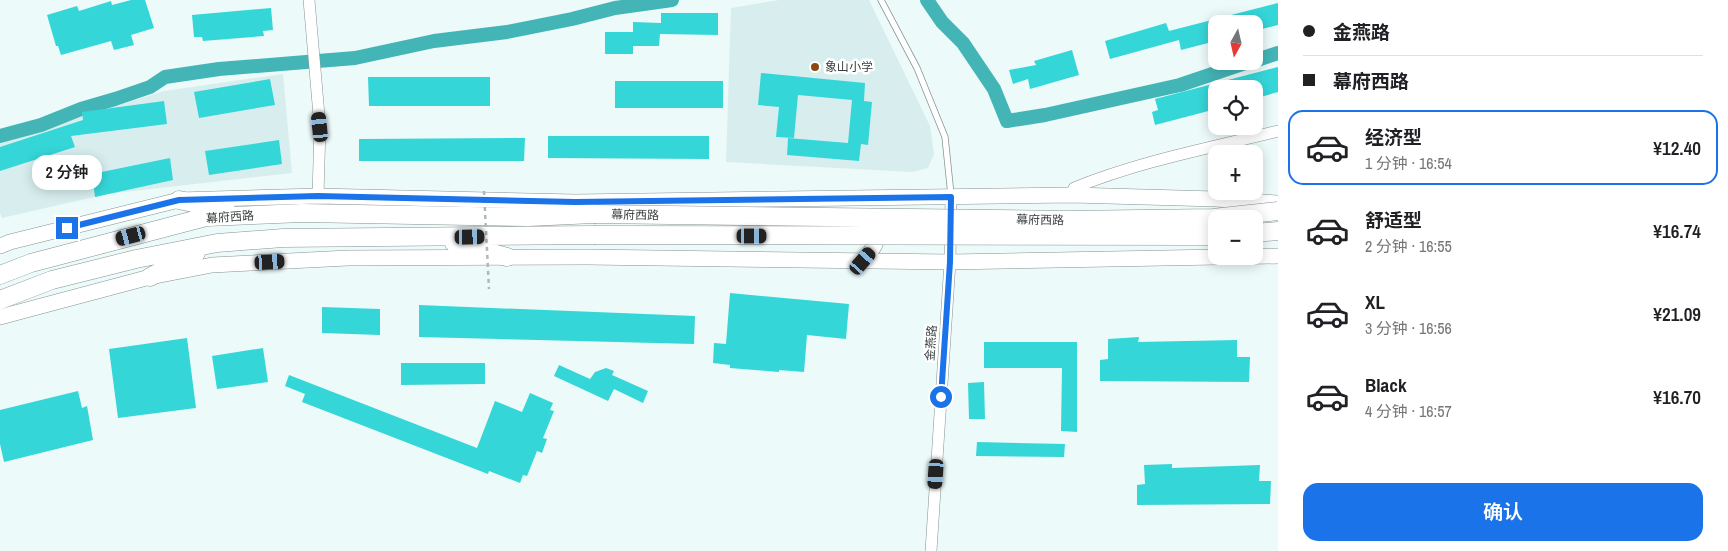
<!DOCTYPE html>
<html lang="zh">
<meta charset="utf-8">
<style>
:root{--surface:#fff;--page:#f2f2f2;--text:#202124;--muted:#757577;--line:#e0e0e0;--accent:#1a73e8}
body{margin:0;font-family:"Archivo Narrow","Noto Sans SC",sans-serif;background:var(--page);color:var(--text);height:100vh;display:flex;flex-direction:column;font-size:19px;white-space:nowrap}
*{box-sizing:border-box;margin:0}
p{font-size:16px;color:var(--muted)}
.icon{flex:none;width:28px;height:28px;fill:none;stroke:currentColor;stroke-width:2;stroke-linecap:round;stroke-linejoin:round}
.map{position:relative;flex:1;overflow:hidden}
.side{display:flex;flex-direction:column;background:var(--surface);width:450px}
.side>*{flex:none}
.banner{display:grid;align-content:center;height:110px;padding:0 25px;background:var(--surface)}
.needle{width:32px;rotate:188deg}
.tools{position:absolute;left:1208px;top:15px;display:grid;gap:10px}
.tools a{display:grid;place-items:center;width:55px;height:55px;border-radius:10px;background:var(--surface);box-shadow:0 2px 12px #0003;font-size:25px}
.end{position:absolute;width:22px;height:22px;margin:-11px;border:6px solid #1a73e8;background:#fff;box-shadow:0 0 0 2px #fff}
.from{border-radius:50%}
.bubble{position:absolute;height:35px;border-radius:15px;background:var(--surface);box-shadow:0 2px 12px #0003;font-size:16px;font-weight:600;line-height:35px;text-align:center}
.car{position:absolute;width:15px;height:30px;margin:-15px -8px;border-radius:6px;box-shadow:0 0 4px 1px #0007;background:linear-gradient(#222 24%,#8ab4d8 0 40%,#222 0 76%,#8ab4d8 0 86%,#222 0)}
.banner b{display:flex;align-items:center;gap:18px;height:48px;font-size:19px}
.banner b+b{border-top:1px solid var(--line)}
.banner i{width:12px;height:12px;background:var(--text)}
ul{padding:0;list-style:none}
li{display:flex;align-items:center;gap:15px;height:75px;margin:0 10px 8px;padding:0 15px;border:2px solid transparent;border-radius:15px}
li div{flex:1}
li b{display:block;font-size:19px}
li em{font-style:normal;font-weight:600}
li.current{border-color:var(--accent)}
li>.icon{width:45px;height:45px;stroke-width:1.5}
.primary-button{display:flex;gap:10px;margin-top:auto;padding:10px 25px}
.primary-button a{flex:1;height:58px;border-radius:15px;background:var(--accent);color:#fff;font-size:20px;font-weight:600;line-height:58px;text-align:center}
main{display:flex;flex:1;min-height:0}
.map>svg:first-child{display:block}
</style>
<main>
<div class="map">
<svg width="1278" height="551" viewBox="0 0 1278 551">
<rect width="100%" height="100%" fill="#ecfaf9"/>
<path fill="#d8eeee" d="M 779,0 L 869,0 L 930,126 L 934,154 L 928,168 L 912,172 L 726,162 L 731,8 Z
M 283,74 L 292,173 L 107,194 L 2,218 L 0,213 L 0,142 L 164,91 Z"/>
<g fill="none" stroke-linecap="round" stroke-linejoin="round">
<path stroke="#44b5b7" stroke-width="14" d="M 927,0 L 942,22 L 963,43 L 994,89 L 1007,121 L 1045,115 L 1180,85 L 1251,61
M 1254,61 L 1278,53
M 0,136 L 41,125 L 81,109 L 115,99 L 150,87 L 165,77 L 219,69 L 355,58 L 434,41 L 507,32 L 572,19 L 615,8 L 672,0"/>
</g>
<path fill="#35d6d8" d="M 131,0 L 145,0 L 154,28 L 131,35 L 134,45 L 114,50 L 111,41 L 61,55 L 58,46 L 56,46 L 47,15 L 77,6 L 79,11 L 111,1 L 112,5 Z
M 1278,3 L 1278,25 L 1262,29 L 1260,24 L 1216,24 L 1216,41 L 1181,50 L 1179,40 L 1110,59 L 1105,41 L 1166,23 L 1169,31 Z
M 271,8 L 273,30 L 263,31 L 264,36 L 203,41 L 202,37 L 194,37 L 192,15 Z
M 661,13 L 718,13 L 718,35 L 660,34 L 659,46 L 633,46 L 633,54 L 605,54 L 605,32 L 633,32 L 633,22 L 661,23 Z
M 1072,50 L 1079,75 L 1030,89 L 1028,79 L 1013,84 L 1009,70 L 1036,65 L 1034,61 Z
M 1278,67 L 1278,92 L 1254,99 L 1254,89 L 1216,89 L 1216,109 L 1155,125 L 1152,112 L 1158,110 L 1155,99 Z
M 761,73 L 865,83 L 864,101 L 872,102 L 868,145 L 861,144 L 859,161 L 787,155 L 788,138 L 848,143 L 852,100 L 798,95 L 794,138 L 776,137 L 779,107 L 758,105 Z
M 368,77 L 490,77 L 490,106 L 369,106 Z
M 270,79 L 275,105 L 199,118 L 194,92 Z
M 615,81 L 723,81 L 723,108 L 615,108 Z
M 164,101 L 167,124 L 71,136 L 75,147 L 0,171 L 0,147 L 83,120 L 82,112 Z
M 548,136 L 709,136 L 709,159 L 548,158 Z
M 525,138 L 524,161 L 359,161 L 359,139 Z
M 279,140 L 282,164 L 209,175 L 205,151 Z
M 170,158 L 173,180 L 95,197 L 92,174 Z
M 730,293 L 849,304 L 846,339 L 807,335 L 804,372 L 779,370 L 779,372 L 730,368 L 730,365 L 713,363 L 714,343 L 726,344 Z
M 419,305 L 695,316 L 694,344 L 419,337 Z
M 322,307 L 380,309 L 380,335 L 322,333 Z
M 1139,337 L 1138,342 L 1237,340 L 1237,357 L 1250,357 L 1249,382 L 1100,381 L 1100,360 L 1108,359 L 1108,339 Z
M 187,338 L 196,408 L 118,418 L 109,349 Z
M 984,342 L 1077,342 L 1077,432 L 1061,431 L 1062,368 L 984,368 Z
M 263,348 L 268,382 L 217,389 L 212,356 Z
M 401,363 L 485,363 L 485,384 L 401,385 Z
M 559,365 L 590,379 L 595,372 L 606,368 L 614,371 L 612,375 L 648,391 L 643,403 L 614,389 L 608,401 L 554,376 Z
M 289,375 L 477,448 L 495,401 L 522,412 L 530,393 L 553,403 L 550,410 L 554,411 L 543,438 L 547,439 L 542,453 L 537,451 L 527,476 L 523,475 L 520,483 L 489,471 L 488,474 L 302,402 L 305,394 L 285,386 Z
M 984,382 L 985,419 L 969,419 L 968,383 Z
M 78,391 L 82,408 L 87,406 L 93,440 L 4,462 L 0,444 L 0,410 Z
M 977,442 L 1065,444 L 1064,457 L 976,456 Z
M 1172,464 L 1172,468 L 1260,465 L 1259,481 L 1271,481 L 1270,504 L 1137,505 L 1137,485 L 1145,484 L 1144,465 Z"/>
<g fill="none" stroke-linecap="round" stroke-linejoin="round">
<g stroke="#879393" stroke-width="7">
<path id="service" d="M 881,0 L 917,68 L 945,137 L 951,195"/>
</g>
<g stroke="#879393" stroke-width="12">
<path id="minor" d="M 309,0 L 320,127 L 318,196
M 1072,195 L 1074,188 C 1140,161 1210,148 1278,131
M 931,551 L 950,262 L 951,197"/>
</g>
<g stroke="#879393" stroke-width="16">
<path id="secondary" d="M 0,246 L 10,242 L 179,200 L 318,196 L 575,202 L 1072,195 L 1216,199 L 1278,203
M 863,261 C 874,248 879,242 878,225
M 0,317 L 150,277 L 212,265 L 348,258 L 587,257 L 950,262 L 1278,256"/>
</g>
<g stroke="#879393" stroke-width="19">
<path id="trunk" d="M 179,200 L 226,210
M 1254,233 L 1278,231
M 454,243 L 507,257
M 0,275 L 31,263 L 206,217 L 302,213 L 528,217 L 594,214
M 150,277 L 196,253
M 0,300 L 52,280 L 136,259 L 217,243 L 283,238 L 594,235"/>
</g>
<use href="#service" stroke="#fff" stroke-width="5.5"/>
<use href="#minor" stroke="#fff" stroke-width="11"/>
<use href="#secondary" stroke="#fff" stroke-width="15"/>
<use href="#trunk" stroke="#fff" stroke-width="18"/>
<g stroke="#879393" stroke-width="19" stroke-linecap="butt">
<path id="trunk-bridge" d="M 594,214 L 1068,220 L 1213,218 L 1278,211
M 594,235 L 1216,236"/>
</g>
<path stroke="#aeb8b8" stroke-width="2.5" stroke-dasharray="4 4" stroke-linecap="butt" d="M 484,191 L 489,289"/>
<use href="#trunk-bridge" stroke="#fff" stroke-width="18"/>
</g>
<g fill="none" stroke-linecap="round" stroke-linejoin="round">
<path stroke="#1a73e8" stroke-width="6" d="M 67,228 L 179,200 L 318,196 L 575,202 L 951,197 L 950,262 L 941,397"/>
</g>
<circle fill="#8a4914" stroke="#fff" stroke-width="2" cx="815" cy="67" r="5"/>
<g text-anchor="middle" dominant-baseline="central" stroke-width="5" stroke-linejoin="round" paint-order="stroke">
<g font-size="12" fill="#393e3e" stroke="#fff" text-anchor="start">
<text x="825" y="67">象山小学</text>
</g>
<g font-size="12" fill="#393e3e" stroke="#fff">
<text transform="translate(635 215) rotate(1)">幕府西路</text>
<text transform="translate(230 217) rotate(-4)">幕府西路</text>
<text transform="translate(1040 220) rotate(1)">幕府西路</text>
<text transform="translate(931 343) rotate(-86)">金燕路</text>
</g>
</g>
</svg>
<div class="tools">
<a><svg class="needle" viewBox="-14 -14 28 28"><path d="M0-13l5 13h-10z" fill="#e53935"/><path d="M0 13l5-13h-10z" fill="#757577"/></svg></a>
<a><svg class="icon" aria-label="locate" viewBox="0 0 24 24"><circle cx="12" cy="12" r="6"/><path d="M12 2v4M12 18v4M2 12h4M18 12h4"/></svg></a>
<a>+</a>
<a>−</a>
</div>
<i class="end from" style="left:941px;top:397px"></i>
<i class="end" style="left:67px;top:228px"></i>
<div class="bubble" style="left:32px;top:155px;width:70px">2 分钟</div>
<i class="car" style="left:320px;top:127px;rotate:354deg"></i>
<i class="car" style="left:131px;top:236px;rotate:255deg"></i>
<i class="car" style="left:752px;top:236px;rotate:90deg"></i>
<i class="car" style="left:470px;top:237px;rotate:89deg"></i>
<i class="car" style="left:863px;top:261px;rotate:41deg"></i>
<i class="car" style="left:270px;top:262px;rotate:87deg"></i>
<i class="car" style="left:936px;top:474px;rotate:184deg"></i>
</div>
<section class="side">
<div class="banner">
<b><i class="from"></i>金燕路</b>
<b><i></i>幕府西路</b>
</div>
<ul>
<li class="current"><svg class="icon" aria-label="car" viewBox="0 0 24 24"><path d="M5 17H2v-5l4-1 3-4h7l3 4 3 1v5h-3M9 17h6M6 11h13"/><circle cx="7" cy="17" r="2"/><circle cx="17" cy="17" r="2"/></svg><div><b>经济型</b><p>1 分钟 · 16:54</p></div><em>¥12.40</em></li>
<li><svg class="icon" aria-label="car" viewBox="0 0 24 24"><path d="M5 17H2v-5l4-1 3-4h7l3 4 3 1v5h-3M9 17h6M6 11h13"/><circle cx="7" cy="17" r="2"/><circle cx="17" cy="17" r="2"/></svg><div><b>舒适型</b><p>2 分钟 · 16:55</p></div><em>¥16.74</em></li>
<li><svg class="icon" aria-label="car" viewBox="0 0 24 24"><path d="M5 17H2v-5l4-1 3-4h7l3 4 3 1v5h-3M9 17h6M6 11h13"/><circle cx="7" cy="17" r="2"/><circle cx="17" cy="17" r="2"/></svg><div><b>XL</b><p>3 分钟 · 16:56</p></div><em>¥21.09</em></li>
<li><svg class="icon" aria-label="car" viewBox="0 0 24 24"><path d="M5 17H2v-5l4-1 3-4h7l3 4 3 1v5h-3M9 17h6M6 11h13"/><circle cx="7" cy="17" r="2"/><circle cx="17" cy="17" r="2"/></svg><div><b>Black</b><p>4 分钟 · 16:57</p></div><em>¥16.70</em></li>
</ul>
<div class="primary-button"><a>确认</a></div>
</section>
</main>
